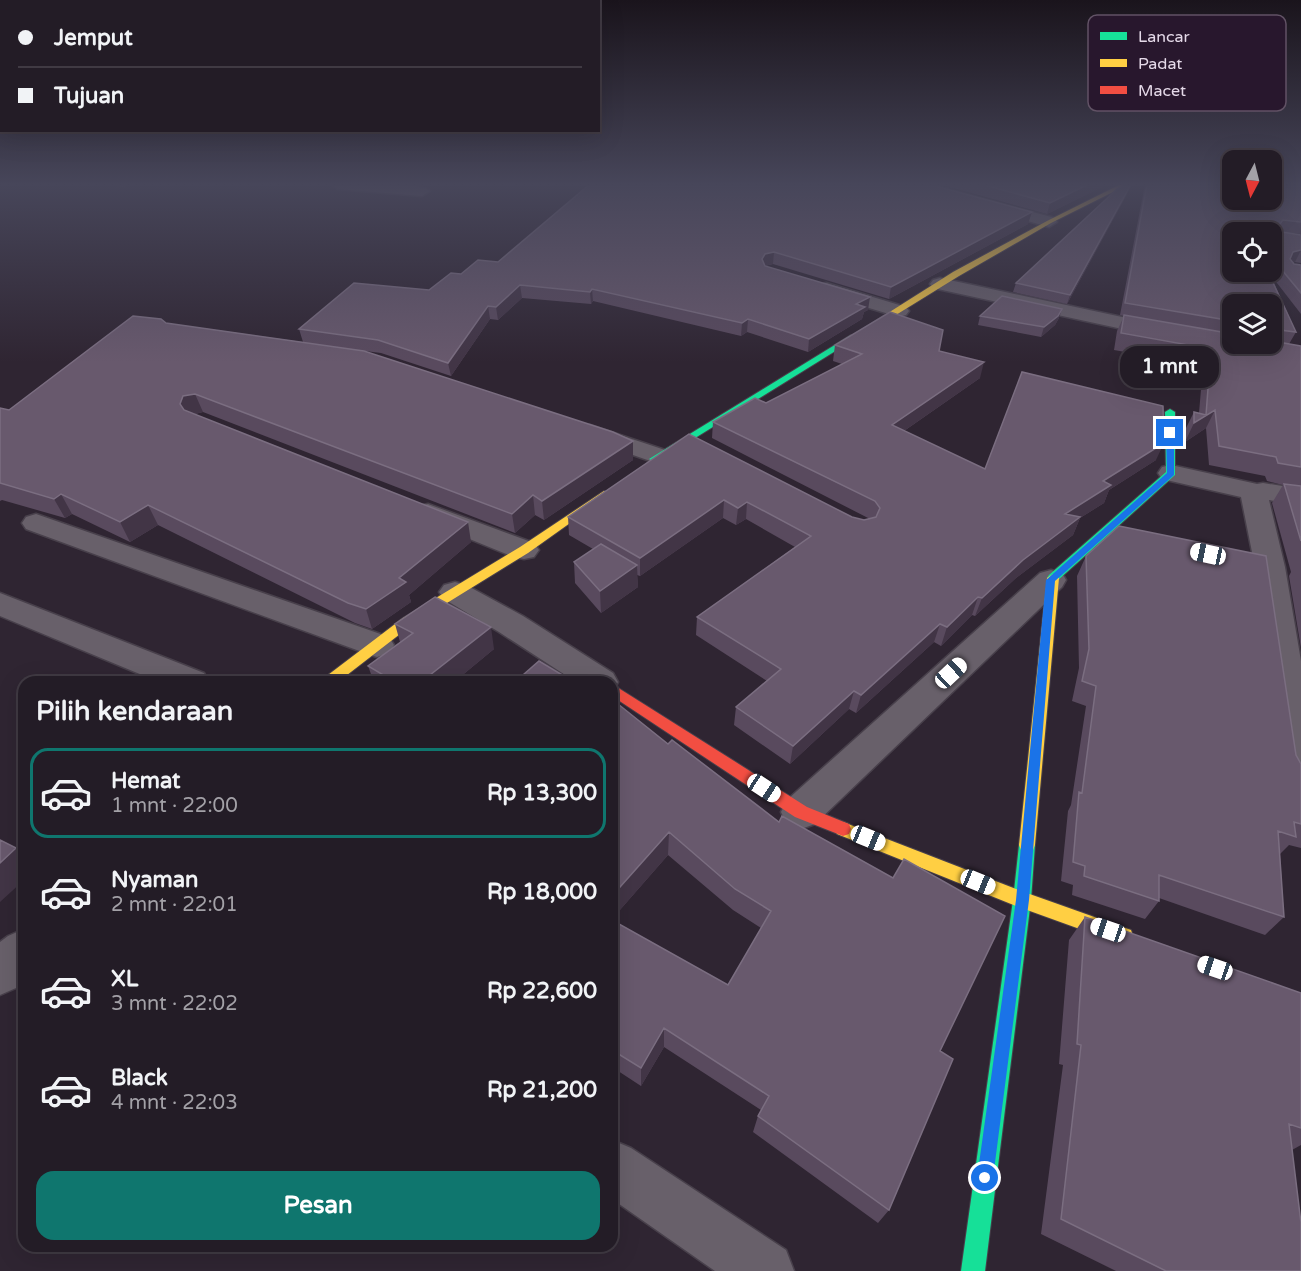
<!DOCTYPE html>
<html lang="id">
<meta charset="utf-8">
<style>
:root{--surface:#231c26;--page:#2f2932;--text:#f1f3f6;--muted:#a3a1a7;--line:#403a43;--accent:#0f766e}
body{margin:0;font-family:"Varela Round",sans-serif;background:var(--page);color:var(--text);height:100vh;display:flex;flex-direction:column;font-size:22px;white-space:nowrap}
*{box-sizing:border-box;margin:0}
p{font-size:20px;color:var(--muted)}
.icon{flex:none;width:33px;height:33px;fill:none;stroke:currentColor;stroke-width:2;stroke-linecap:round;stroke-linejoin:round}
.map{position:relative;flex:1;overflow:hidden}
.side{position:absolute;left:18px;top:676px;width:600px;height:576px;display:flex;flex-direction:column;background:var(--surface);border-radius:18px;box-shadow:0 6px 24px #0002,0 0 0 2px var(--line)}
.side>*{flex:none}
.banner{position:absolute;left:0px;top:0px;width:600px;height:132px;box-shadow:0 6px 24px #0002,0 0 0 2px var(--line);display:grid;align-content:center;height:132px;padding:0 18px;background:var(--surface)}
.needle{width:39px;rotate:187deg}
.fabs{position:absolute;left:1222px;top:150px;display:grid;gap:12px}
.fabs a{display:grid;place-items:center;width:60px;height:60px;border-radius:12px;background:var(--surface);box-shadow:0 6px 24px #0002,0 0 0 2px var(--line);font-size:30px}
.end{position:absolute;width:27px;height:27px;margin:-14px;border:8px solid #1a73e8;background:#fff;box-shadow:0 0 0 3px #fff}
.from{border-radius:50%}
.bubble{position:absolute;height:42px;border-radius:18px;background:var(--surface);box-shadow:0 6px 24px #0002,0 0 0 2px var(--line);font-size:20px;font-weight:700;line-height:42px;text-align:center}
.car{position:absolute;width:18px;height:36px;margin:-18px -9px;border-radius:8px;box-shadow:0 0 4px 2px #0007;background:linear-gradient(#fff 24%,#345 0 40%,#fff 0 76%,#345 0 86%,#fff 0)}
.banner b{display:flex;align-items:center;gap:21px;height:57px;font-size:22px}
.banner b+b{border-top:2px solid var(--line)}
.banner i{width:15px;height:15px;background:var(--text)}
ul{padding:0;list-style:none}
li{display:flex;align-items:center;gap:18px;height:90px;margin:0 12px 9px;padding:0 6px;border:3px solid transparent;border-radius:18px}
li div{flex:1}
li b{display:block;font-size:22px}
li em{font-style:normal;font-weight:700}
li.on{border-color:var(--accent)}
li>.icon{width:54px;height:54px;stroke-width:1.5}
h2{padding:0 18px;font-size:27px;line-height:72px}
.primary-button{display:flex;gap:12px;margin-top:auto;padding:12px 18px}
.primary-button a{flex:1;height:69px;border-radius:18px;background:var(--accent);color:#fff;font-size:24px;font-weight:700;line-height:69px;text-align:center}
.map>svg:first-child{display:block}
</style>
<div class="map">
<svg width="1301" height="1271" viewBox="0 0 1301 1271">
<rect width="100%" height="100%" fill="#2f2532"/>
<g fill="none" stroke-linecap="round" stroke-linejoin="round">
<g stroke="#48404b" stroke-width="3">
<path id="street" d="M 331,184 C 348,184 420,181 430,191 L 422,196 L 338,189 Z
M 904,184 L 929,184 L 1055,218 L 1057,222 L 1049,227 L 906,187 Z
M 940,278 L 1164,326 L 1171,328 L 1174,332 L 1171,336 L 1164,338 L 933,288 L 930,284 L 933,280 Z
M 826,283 L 906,307 L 909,311 L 906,315 L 899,317 L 819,293 L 816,289 L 819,285 Z
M 590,425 L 668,451 L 672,456 L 668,461 L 659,464 L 581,437 L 578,432 L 581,427 Z
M 1171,465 L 1257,484 L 1263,483 L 1301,489 L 1301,505 L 1269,500 L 1285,567 L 1301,661 L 1301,790 L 1287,785 L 1282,774 L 1255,567 L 1241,497 L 1162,479 L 1158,473 L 1162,467 Z
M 428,504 L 534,543 L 539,550 L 534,557 L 524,559 L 514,557 L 418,518 L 414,512 L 418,506 Z
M 36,514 L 389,637 L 394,645 L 389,653 L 377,657 L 365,653 L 26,529 L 22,523 L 26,517 Z
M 1051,570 L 1062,573 L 1066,580 L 1062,587 L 815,824 L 801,829 L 787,824 L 781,812 L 787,800 L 1040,573 Z
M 455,582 L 466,585 L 523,616 L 613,673 L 618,682 L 613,691 L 612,682 L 576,682 L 499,632 L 444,599 L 439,592 L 444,585 Z
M 0,593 L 204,673 L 209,682 L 159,682 L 0,616 Z
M 24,929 L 24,981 L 16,988 L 0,995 L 0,942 L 8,936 Z
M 612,1140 L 631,1148 L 786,1250 L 794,1271 L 715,1271 L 612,1199 Z"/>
</g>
<g stroke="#48404b" stroke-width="2">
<path id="fast" d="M 851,335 L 858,337 L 658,461 L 654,462 L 649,459 Z
M 1170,409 L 1175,412 L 1175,475 L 1057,581 L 1049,581 L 1047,578 L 1049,575 L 1166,472 L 1165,412 Z
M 1027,838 L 1033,840 L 1035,845 L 1031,900 L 985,1271 L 961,1271 L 1013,900 L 1019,845 L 1021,840 Z"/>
</g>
<g stroke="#48404b" stroke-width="2">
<path id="slow" d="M 1121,184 L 1129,184 L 1051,223 L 959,276 L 857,339 L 850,337 L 953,272 L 1047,221 Z
M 604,491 L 608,492 L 608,496 L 528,553 L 413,624 L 338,682 L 322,682 L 324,678 L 403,618 L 520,547 Z
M 1053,574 L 1059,578 L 1035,845 L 1033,850 L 1027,852 L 1021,850 L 1019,845 L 1047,578 Z
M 843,822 L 1024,892 L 1131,930 L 1133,936 L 1131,942 L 1124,945 L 1016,906 L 837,834 L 835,829 L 837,824 Z"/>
</g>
<g stroke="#48404b" stroke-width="2">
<path id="jam" d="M 612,684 L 807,807 L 849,824 L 851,829 L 849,834 L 843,836 L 795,817 L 612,696 Z"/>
</g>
<use href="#street" fill="#68606a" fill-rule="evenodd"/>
<use href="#fast" fill="#16e098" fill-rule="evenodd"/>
<use href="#slow" fill="#ffcf43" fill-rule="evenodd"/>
<use href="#jam" fill="#f24e42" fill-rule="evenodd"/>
</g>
<path fill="#594a5e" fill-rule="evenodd" d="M 98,184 L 131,184 L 124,187 Z
M 939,184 L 1108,184 L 1047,214 Z
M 1145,184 L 1301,184 L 1301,234 L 1290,233 L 1301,235 L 1301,263 L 1295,262 L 1293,263 L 1294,264 L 1301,265 L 1301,314 L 1270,274 L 1296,332 L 1289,344 L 1301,346 L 1301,648 L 1289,576 L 1291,572 L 1272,503 L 1283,485 L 1267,481 L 1265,476 L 1209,465 L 1206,428 L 1185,442 L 1185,430 L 1194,412 L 1199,413 L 1203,366 L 1114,350 L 1117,331 L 1124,316 L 1120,315 ZM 1272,232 L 1272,272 L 1233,272 ZM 1233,304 L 1272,304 L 1272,344 L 1233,344 Z
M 1127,194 L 1067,304 L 1013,292 L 1016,283 Z
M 1028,224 L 889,299 L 773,264 L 765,266 L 868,310 L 864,312 L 862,319 L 808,352 L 747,332 L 741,336 L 593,301 L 591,304 L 522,298 L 498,320 L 490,319 L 451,376 L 381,353 L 365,351 L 633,460 L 544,520 L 535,515 L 515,533 L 203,412 L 195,414 L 471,542 L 409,595 L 411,602 L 372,629 L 355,623 L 158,525 L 130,542 L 72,514 L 65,518 L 2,500 L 0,501 L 0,408 L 9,410 L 166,323 L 303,342 L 299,329 L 429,290 L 461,274 L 498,262 Z
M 980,316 L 1059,318 L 1055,325 L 1041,337 L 978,325 Z
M 835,345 L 939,351 L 980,378 L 904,431 L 985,469 L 1156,460 L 1109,490 L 1104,503 L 1080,518 L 1073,535 L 1016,578 L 975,616 L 972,615 L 941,646 L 934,642 L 856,713 L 849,709 L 790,764 L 734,725 L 736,707 L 767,681 L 696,635 L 697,617 L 795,547 L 746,519 L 736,525 L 723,518 L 640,576 L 637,575 L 638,587 L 601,613 L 575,583 L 574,562 L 593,549 L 569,535 L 568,517 L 689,434 L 852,517 L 864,520 L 870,519 L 712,438 L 713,422 L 766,403 L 842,364 L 833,361 Z
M 1086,556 L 1296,755 L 1301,764 L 1301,848 L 1289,845 L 1280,854 L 1284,917 L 1265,935 L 1159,898 L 1159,901 L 1145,919 L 1072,895 L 1073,885 L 1061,881 L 1068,811 L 1071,805 L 1086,706 L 1072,701 L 1079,668 L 1077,576 Z
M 395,624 L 494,649 L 454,682 L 374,682 L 368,666 L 400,642 Z
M 612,701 L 940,1051 L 889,1210 L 878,1223 L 753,1132 L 758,1116 L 761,1110 L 664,1047 L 641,1086 L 612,1067 L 612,920 L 728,985 L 761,928 L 733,910 L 668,855 L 612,919 Z
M 1085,917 L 1301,993 L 1301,1145 L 1292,1150 L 1301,1271 L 1116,1271 L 1041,1234 L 1063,1065 L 1059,1064 L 1069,940 Z"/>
<path fill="#423546" d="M 123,184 L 131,184 L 124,187 Z
M 1089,184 L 1108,184 L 1047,214 L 1050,203 Z
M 1130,186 L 1127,194 L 1067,304 L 1070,295 Z
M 1032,212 L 1028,224 L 889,299 L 891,287 Z
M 1301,250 L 1295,262 L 1287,264 L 1293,252 Z
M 774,252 L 773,264 L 764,266 L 762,259 L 765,254 Z
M 520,285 L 522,298 L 498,320 L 496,307 Z
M 592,289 L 593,301 L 591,304 L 590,292 Z
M 870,297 L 868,310 L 864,312 L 862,319 L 808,352 L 809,339 L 856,304 Z
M 488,306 L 490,319 L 451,376 L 448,363 Z
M 1062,309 L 1059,318 L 1055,325 L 1041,337 L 1044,327 Z
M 748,319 L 747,332 L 741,336 L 742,323 Z
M 984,362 L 980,378 L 888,442 L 892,425 Z
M 195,394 L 203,412 L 191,415 L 188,422 L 180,404 L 183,396 Z
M 1215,410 L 1206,428 L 1185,442 L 1194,423 Z
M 633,441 L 633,460 L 544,520 L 542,501 Z
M 1164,443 L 1156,460 L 1109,490 L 1104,503 L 1080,518 L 1073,535 L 1016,578 L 975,616 L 982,598 L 1065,514 L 1103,481 Z
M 61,494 L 72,514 L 65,518 L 54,499 Z
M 533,495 L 535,515 L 515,533 L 512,514 Z
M 724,500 L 723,518 L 640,576 L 640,558 Z
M 747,502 L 746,519 L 736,525 L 738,508 Z
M 148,505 L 158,525 L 130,542 L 120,522 Z
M 468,522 L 471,542 L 409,595 L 411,602 L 372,629 L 366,609 L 399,578 Z
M 637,565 L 638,587 L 601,613 L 600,591 Z
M 978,597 L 972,615 L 941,646 L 947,627 Z
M 940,624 L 934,642 L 856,713 L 861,695 Z
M 491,627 L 494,649 L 454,682 L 421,682 Z
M 854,691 L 849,709 L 790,764 L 793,746 Z
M 669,832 L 668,855 L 612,919 L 612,896 Z
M 16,848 L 24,856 L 24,880 L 0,902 L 0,863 Z
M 664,1028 L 664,1047 L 641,1086 L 641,1068 Z"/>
<path fill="#68596d" stroke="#7b6e81" stroke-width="1.5" d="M 590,184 L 928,184 L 1032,212 L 891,287 L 774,252 L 765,254 L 762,259 L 765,266 L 870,297 L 856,304 L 865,307 L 809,339 L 748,319 L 742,323 L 592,289 L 590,292 L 520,285 L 496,307 L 488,306 L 448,363 L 378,340 L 299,329 L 354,283 L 429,290 L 451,273 L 461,274 L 478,260 L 498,262 Z
M 981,184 L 1089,184 L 1050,203 Z
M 1126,184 L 1130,186 L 1070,295 L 1016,283 L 1117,189 Z
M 1147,184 L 1233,184 L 1233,200 L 1272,200 L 1272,184 L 1301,184 L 1301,222 L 1283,220 L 1279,225 L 1282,232 L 1301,235 L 1301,250 L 1293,252 L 1290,259 L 1294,264 L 1301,265 L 1301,293 L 1272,258 L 1272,232 L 1233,232 L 1233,272 L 1268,272 L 1296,332 L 1272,329 L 1272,304 L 1233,304 L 1233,321 L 1125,303 Z
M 1002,296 L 1062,309 L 1058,316 L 1044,327 L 980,316 Z
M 890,312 L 943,330 L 939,351 L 984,362 L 892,425 L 985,469 L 1022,372 L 1163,406 L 1164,443 L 1103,481 L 1111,485 L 1065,514 L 1080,517 L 1023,560 L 982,598 L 978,597 L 947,627 L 940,624 L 861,695 L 854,691 L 793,746 L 736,707 L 781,669 L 697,617 L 811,536 L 747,502 L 738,508 L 724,500 L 640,558 L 568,517 L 689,434 L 852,517 L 864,520 L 876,517 L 880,508 L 875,501 L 713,422 L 755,398 L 766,403 L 862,354 L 835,345 Z
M 1124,315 L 1233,334 L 1233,344 L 1272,344 L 1272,341 L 1301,346 L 1301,467 L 1278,463 L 1276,457 L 1219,446 L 1215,410 L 1194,423 L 1194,412 L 1206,415 L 1211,349 L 1121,333 Z
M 133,316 L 161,319 L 166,323 L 364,351 L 613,432 L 633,441 L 542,501 L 533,495 L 512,514 L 195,394 L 183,396 L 180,404 L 184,410 L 468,522 L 399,578 L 406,582 L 366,609 L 348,603 L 148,505 L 120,522 L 61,494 L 54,499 L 0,483 L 0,408 L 9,410 Z
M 1284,484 L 1301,486 L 1301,541 Z
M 1119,526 L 1266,556 L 1296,755 L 1301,764 L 1301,824 L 1294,822 L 1296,837 L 1278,831 L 1284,917 L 1159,875 L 1159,901 L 1084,876 L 1085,866 L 1073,862 L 1079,792 L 1082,793 L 1096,686 L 1082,681 L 1089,649 L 1086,556 Z
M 601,544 L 637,565 L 600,591 L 574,562 Z
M 435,597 L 491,627 L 421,682 L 395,682 L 368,666 L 413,633 L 395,624 Z
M 539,661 L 574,682 L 515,682 Z
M 613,700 L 668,744 L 672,740 L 779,822 L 782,816 L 893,878 L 904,859 L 1005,916 L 940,1051 L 953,1059 L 889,1210 L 758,1116 L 769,1096 L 664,1028 L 641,1068 L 612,1050 L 612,920 L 728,985 L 771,911 L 735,889 L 669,832 L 612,896 L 612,701 Z
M 0,840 L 16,848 L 0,863 Z
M 1085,917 L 1301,993 L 1301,1128 L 1289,1124 L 1301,1223 L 1301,1271 L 1166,1271 L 1061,1219 L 1081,1045 L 1077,1044 Z"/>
<linearGradient id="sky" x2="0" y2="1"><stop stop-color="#1a141c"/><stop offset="0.51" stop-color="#47465a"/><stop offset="1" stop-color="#47465a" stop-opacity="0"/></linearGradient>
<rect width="1301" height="362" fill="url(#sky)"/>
<path fill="#1a73e8" d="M 1170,430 L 1174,433 L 1174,475 L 1055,581 L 1029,900 L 993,1178 L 991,1184 L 985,1186 L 979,1184 L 977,1178 L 1016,900 L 1046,580 L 1167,473 L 1166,433 Z"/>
<rect x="1088" y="15" width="198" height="96" rx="9" fill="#28172d" stroke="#615265" stroke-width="1.5"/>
<rect x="1100" y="32" width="27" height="8" fill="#16e098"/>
<rect x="1100" y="59" width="27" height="8" fill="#ffcf43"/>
<rect x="1100" y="86" width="27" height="8" fill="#f24e42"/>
<g font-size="16" fill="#e5dae9">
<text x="1138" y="42">Lancar</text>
<text x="1138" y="69">Padat</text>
<text x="1138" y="96">Macet</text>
</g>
</svg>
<div class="fabs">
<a><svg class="needle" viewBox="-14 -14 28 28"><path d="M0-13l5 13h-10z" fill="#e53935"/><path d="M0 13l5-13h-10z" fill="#a3a1a7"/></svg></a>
<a><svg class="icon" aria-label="locate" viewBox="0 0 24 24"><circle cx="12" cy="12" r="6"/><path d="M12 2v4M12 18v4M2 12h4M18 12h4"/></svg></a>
<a><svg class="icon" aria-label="layers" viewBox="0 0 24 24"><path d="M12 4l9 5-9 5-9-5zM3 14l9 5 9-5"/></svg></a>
</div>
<i class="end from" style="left:985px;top:1178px"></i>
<i class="end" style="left:1170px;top:433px"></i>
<div class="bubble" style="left:1120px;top:346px;width:99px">1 mnt</div>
<i class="car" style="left:1208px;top:554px;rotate:282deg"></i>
<i class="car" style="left:951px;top:673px;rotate:47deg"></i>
<i class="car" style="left:764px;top:788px;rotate:123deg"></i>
<i class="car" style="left:868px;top:838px;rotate:112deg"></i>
<i class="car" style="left:978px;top:882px;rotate:112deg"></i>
<i class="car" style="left:1108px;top:930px;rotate:289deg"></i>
<i class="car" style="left:1215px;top:968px;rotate:289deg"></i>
<div class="banner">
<b><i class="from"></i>Jemput</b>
<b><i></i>Tujuan</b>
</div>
<section class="side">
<h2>Pilih kendaraan</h2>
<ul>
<li class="on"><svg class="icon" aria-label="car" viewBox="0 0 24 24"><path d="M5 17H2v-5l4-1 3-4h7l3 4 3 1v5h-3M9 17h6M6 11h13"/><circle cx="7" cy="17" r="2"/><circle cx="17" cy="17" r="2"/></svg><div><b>Hemat</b><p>1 mnt · 22:00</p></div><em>Rp 13,300</em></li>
<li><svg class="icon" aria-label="car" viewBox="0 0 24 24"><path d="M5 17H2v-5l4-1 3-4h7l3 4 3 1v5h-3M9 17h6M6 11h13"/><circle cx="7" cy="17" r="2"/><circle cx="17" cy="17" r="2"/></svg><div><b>Nyaman</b><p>2 mnt · 22:01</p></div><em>Rp 18,000</em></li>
<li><svg class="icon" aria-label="car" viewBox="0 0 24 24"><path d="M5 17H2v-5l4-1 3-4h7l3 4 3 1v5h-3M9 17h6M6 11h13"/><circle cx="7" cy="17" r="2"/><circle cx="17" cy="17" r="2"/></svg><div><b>XL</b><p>3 mnt · 22:02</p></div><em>Rp 22,600</em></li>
<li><svg class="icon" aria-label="car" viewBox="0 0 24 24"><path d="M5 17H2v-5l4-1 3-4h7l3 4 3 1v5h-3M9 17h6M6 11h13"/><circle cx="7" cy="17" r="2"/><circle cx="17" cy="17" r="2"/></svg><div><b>Black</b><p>4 mnt · 22:03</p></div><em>Rp 21,200</em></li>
</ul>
<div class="primary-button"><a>Pesan</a></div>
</section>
</div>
